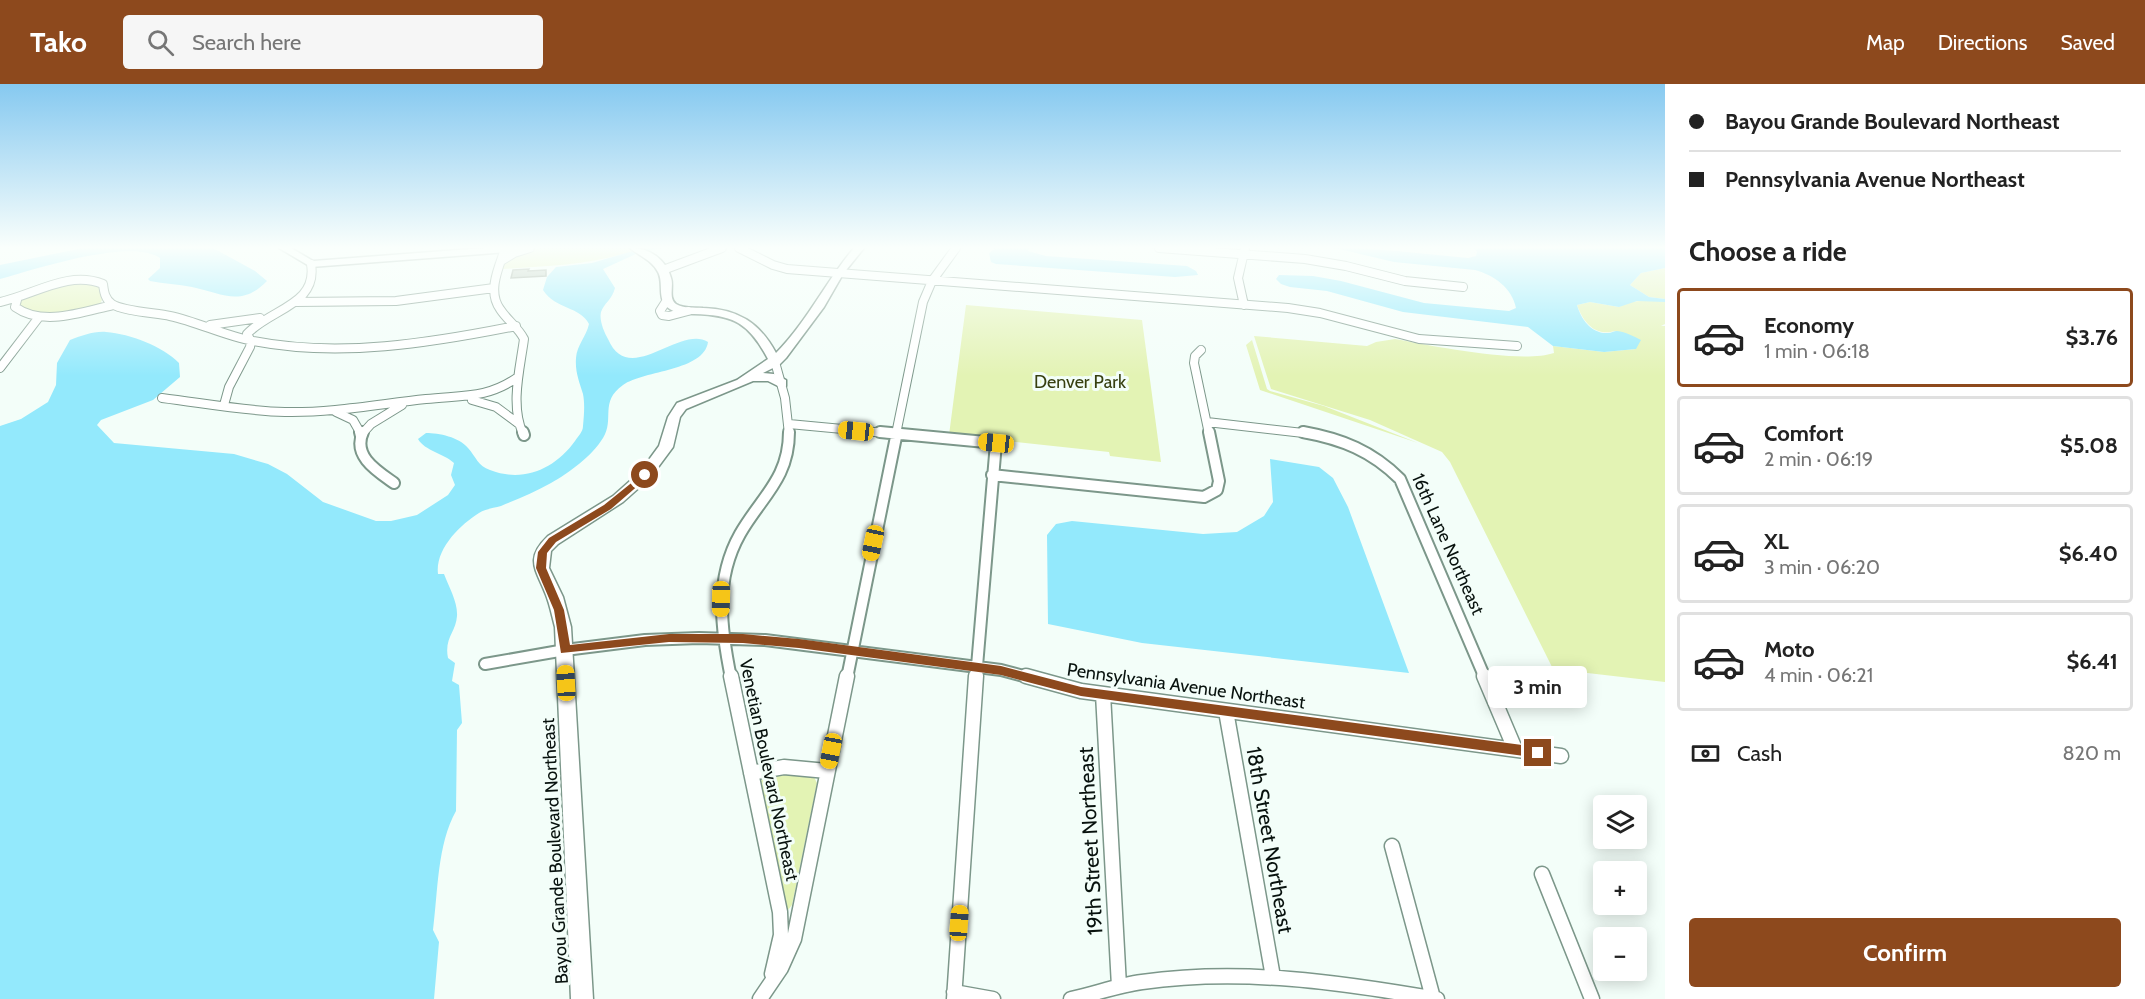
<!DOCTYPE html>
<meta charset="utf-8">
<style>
:root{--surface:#fff;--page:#f6f6f6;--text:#222;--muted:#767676;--line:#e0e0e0;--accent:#8d491d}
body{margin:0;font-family:Cabin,sans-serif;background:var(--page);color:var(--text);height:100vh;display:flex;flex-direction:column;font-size:22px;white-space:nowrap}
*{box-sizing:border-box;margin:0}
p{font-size:20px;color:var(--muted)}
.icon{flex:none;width:33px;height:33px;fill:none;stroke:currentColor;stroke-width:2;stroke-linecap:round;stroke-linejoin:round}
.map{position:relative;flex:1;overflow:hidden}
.details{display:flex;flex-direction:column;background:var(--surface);width:480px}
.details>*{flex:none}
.top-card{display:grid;align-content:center;height:132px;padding:0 24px;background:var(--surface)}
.fabs{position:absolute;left:1593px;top:711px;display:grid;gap:12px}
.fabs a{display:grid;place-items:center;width:54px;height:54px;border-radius:6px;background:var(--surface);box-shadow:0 3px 15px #0003;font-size:30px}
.end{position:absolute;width:27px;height:27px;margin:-14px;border:8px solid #8d491d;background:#fff;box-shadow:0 0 0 3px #fff}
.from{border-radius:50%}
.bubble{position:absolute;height:42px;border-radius:6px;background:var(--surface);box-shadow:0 3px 15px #0003;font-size:20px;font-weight:700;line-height:42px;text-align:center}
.car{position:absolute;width:18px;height:36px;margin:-18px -9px;border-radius:8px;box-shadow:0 0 4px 2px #0007;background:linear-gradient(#f5c518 24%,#345 0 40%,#f5c518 0 76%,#345 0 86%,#f5c518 0)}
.top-card b{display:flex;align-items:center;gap:21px;height:57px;font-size:22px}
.top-card b+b{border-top:2px solid var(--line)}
.top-card i{width:15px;height:15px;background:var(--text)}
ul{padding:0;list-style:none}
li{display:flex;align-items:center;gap:18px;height:99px;margin:0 12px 9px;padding:0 12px;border:3px solid var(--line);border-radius:6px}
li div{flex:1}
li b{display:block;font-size:22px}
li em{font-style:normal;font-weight:700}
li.active{border-color:var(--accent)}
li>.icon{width:54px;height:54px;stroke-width:1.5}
h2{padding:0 24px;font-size:27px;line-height:72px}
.pay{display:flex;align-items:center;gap:15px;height:66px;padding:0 24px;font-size:22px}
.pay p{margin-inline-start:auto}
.primary-button{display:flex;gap:12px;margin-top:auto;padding:12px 24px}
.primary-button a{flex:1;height:69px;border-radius:6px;background:var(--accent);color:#fff;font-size:24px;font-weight:700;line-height:69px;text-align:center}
header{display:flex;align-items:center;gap:36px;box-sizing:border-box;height:84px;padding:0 30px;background:var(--accent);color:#fff}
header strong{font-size:28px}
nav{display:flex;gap:33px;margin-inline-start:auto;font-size:21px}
.search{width:420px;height:54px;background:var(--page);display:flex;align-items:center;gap:15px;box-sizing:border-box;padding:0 21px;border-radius:6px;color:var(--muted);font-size:22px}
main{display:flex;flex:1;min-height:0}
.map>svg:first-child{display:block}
</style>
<header>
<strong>Tako</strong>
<div class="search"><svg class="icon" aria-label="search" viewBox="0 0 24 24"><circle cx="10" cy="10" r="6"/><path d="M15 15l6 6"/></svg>Search here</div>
<nav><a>Map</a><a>Directions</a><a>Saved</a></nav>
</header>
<main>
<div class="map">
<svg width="1665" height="915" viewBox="0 0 1665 915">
<rect width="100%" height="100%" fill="#f3fef9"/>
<path fill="#e3f3b4" d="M 548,164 L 630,164 L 636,166 C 592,181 548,182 503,185 C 507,168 533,165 548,164 Z
M 1665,184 L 1665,215 L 1649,213 L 1630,201 L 1641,189 Z
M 77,197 L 100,202 L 102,216 L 100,220 L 68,229 L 43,230 L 21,223 L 19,220 L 24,214 Z
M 1653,216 L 1665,218 L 1665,240 L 1661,242 L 1665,242 L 1665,598 L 1553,585 L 1450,378 L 1442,368 L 1370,336 L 1271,305 L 1254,252 L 1367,262 L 1376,258 L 1395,255 C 1433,262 1521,280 1554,269 L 1553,262 L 1604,268 L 1636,265 L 1615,247 C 1595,253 1583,238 1577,221 L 1590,218 L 1619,223 L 1628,218 Z
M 966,221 L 1142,236 L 1161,378 L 1110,372 L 1109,368 L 949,351 Z
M 1252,256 L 1267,305 L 1270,307 L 1324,322 L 1418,359 L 1260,306 L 1246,261 Z
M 781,689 L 813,691 L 817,699 L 792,821 L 788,826 L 786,825 L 760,701 L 762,694 Z"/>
<path fill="#93e9fc" d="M 83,164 L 213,164 L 255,187 L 267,197 C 241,224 222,209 192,203 C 178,200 164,200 150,197 L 148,195 L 160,184 L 160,174 C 131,153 33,186 0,195 L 0,181 Z
M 643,164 L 661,164 L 638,169 L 603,185 L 615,204 C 612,216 604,219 601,228 C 599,236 604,248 608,255 C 629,304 680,240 708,258 C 704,287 645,286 623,301 C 599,318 615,335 603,354 C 592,372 569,389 551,399 C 535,408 518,415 501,422 C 494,424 485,425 479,429 C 460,441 435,465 438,490 L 444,490 C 449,503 458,519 457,532 C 456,548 444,554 448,574 L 455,579 L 452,597 L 459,601 L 462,639 L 457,646 L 456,727 C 437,761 438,808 433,846 L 439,858 L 434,915 L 0,915 L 0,342 L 21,335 L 48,318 L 56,301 L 57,279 L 70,256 C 81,252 94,247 106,248 C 131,250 162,262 179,279 L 180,293 L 153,316 L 101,336 L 97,341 L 114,359 L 234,370 L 268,380 L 287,390 L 323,418 L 376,437 L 391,437 L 417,431 L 448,411 L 455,401 L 451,391 L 454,379 C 443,369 425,367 418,355 L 426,349 C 439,349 459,353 468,364 C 476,373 478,382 490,386 C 523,399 555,385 575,357 C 578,352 583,348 583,342 C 584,331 585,320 583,310 C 579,297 575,288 576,274 C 577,261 586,253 589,240 C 580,222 556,226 543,206 L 547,193 L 556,183 L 592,179 Z
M 996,164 L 1029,164 L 1028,167 L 1046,172 L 1187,182 L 1196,187 L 1198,191 L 1175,193 L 996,180 L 991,178 L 989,169 Z
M 1335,164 C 1380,164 1423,170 1468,174 L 1476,172 L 1477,168 L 1474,164 L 1665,164 L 1665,184 L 1641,189 L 1630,201 L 1649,213 L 1665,215 L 1665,218 L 1637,217 L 1619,223 L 1590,218 L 1577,221 C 1581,235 1591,250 1608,249 C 1611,249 1614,247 1617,247 C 1626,248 1633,252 1641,256 L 1636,265 L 1604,268 L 1553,262 L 1528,243 L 1403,228 L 1327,207 L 1290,203 L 1281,200 L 1276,195 L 1279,191 L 1313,192 L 1341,197 L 1424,219 L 1509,227 L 1516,224 C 1512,204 1494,191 1475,186 L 1394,178 Z
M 1270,375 L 1319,383 L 1333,394 L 1348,423 L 1409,589 L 1142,559 L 1048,540 L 1047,451 L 1056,440 L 1072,437 L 1203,450 L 1237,448 L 1264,432 L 1273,418 Z"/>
<path fill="#adc0ac" stroke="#80927e" stroke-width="1.5" d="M 529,185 L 528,187 L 546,186 L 546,192 L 511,194 L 513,186 Z"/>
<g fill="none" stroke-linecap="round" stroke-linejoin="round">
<g stroke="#7c978a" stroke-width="10">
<path id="street-far2" d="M 739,164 L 773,181 L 787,185 L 1288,224 L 1320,229 L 1419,255 L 1517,262
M 1159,164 L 1305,175 L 1346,182 L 1405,197 L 1463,203
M 505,165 C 499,183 487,207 500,225 C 507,236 518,243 524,255 C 520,285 510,321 523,350
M 501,177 L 514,169 L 530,164
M 663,186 L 722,164
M 17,216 L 15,223 C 43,243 82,228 113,221
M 667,216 L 660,227 L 662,231 L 669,232 L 688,227
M 0,218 C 34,211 68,186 103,200 C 104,208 105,215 112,220 C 122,227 156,229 170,232 C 198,238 225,252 253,257 C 339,274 431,259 516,242
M 295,218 L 396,217 L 494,204
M 1244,221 L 1238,194 L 1245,164
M 210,241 L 260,234
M 1201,266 L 1195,272 L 1194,279 L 1209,350
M 775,278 L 785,314 L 789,350
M 0,284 L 39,233
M 162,314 C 203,319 244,327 285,328 C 332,329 379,320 426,315 C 462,311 487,315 518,293
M 472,316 L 496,323 L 519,340
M 224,321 L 229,303 L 250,263 L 251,257 L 247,250 C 270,225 318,221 311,180
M 336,328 L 353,336 L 361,350
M 1207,338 L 1312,350
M 789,340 L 896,350
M 362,350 L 371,340 L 402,321
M 896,350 L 923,218 L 932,197 L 956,164"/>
</g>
<g stroke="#7c978a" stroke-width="14">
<path id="street-far1" d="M 360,348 L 361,352
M 363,348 C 352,372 377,387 394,399
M 523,348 L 524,351
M 880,348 L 996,359 L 976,594
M 1303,348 C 1342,355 1372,367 1400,395 L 1485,594
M 992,391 L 1204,413 L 1217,406 L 1219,397 L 1209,348
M 485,580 L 565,566 L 645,556 L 699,554 L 765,556 L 1001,586 L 1031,594
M 731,594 C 721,545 714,496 740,450 C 761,413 789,395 789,348
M 847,594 L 897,348"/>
</g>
<g stroke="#7c978a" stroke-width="17">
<path id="street" d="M 731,592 L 780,828 L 781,851 L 772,890
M 1026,592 L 1081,607 L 1561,672
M 1484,592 L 1515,665
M 1103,610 L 1119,902
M 1226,627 L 1273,893
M 751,689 L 784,683 L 827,687
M 1392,762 L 1433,914
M 1542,790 L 1592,915
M 954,908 L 993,915
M 760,915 L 781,884 L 794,855 L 847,592
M 954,915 L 976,592
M 1071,915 C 1095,910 1118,901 1142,898 C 1241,884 1339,898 1437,915"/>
</g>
<g stroke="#7c978a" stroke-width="3">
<path id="secondary" d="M 279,164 L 291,164 L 313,177 L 484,164 L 526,164 L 521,167 L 311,183 Z
M 630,164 C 648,163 666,175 671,194 C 674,202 668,214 676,220 C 684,225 694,223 703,224 C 738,225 760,239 776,269 C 807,238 826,197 854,164 L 864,164 L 843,190 L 824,223 L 786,274 L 779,281 L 763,289 L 774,290 L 786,296 L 786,302 L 778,302 L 768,297 L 753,297 L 686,325 L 680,333 L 673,363 L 650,394 L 623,418 L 558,460 L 551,467 L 549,484 L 563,513 L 571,543 L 593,915 L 571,915 L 555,543 C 552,532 550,521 546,511 C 536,485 524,475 548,452 L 613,412 L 640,388 L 659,362 L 668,333 L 677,319 L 737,296 L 768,275 C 749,239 734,231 694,230 C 685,230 674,229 667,223 C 657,214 664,199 658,188 C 652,176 639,172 630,164 Z"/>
</g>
<use href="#street-far2" stroke="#fff" stroke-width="8"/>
<use href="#street-far1" stroke="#fff" stroke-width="10"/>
<use href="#street" stroke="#fff" stroke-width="14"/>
<use href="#secondary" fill="#fff" fill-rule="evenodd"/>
</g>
<linearGradient id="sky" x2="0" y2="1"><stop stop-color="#86c9f0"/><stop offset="0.56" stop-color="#fafffc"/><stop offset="1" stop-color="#fafffc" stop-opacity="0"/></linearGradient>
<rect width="1665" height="292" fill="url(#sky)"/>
<path fill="#8d491d" d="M 645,388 L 650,391 L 648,393 L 611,425 L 556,458 L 547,469 L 546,484 L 564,526 L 570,561 L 669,550 L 743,550 L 799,555 L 1001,582 L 1081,603 L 1538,663 L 1544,669 L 1538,674 L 1081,612 L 1001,591 L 799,564 L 743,559 L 669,558 L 561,569 L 554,526 L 536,484 L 538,468 L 549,454 L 604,421 Z"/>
<g text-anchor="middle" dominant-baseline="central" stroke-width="6" stroke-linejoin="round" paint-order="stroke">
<g font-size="18" fill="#374010" stroke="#f3fef9">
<text x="1080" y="298">Denver Park</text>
</g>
<g font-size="18" fill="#08120e" stroke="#f3fef9">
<text transform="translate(1448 460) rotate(66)">16th Lane Northeast</text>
<text transform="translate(1186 602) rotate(8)">Pennsylvania Avenue Northeast</text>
<text transform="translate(769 686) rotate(78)">Venetian Boulevard Northeast</text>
<text transform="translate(555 767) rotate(-93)">Bayou Grande Boulevard Northeast</text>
</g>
<g font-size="21" fill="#08120e" stroke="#f3fef9">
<text transform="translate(1270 756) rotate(80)">18th Street Northeast</text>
<text transform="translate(1090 757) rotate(-93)">19th Street Northeast</text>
</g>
</g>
</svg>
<div class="fabs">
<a><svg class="icon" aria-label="layers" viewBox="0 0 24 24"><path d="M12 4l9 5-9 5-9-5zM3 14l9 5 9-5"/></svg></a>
<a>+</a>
<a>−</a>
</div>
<i class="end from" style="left:645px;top:391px"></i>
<i class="end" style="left:1538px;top:669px"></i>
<div class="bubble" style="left:1488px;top:582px;width:99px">3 min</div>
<i class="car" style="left:856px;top:347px;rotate:276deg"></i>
<i class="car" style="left:996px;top:359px;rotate:276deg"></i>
<i class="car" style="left:873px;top:459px;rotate:192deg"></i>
<i class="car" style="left:721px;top:515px;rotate:181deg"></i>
<i class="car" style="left:566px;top:599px;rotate:357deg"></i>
<i class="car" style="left:831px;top:667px;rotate:191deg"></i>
<i class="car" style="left:959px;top:839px;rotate:4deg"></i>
</div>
<section class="details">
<div class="top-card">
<b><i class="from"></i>Bayou Grande Boulevard Northeast</b>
<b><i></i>Pennsylvania Avenue Northeast</b>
</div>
<h2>Choose a ride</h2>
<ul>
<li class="active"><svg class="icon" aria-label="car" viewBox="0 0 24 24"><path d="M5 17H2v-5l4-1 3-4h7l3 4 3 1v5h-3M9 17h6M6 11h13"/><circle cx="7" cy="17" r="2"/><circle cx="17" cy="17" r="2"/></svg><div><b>Economy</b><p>1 min · 06:18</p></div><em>$3.76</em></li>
<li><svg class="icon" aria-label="car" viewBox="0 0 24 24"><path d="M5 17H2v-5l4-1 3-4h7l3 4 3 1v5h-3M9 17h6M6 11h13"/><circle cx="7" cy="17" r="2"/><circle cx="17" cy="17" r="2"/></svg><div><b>Comfort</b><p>2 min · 06:19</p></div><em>$5.08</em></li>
<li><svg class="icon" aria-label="car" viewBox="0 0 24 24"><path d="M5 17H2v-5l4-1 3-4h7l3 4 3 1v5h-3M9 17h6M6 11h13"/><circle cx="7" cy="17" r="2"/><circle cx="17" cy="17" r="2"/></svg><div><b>XL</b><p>3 min · 06:20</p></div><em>$6.40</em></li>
<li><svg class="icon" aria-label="car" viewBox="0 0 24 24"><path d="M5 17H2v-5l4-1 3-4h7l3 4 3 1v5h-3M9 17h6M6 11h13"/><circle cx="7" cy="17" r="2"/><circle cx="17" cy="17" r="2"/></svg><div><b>Moto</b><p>4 min · 06:21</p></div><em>$6.41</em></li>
</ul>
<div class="pay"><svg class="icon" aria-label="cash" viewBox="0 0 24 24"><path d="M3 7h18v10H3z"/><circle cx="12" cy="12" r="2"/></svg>Cash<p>820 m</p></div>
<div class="primary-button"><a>Confirm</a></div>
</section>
</main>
